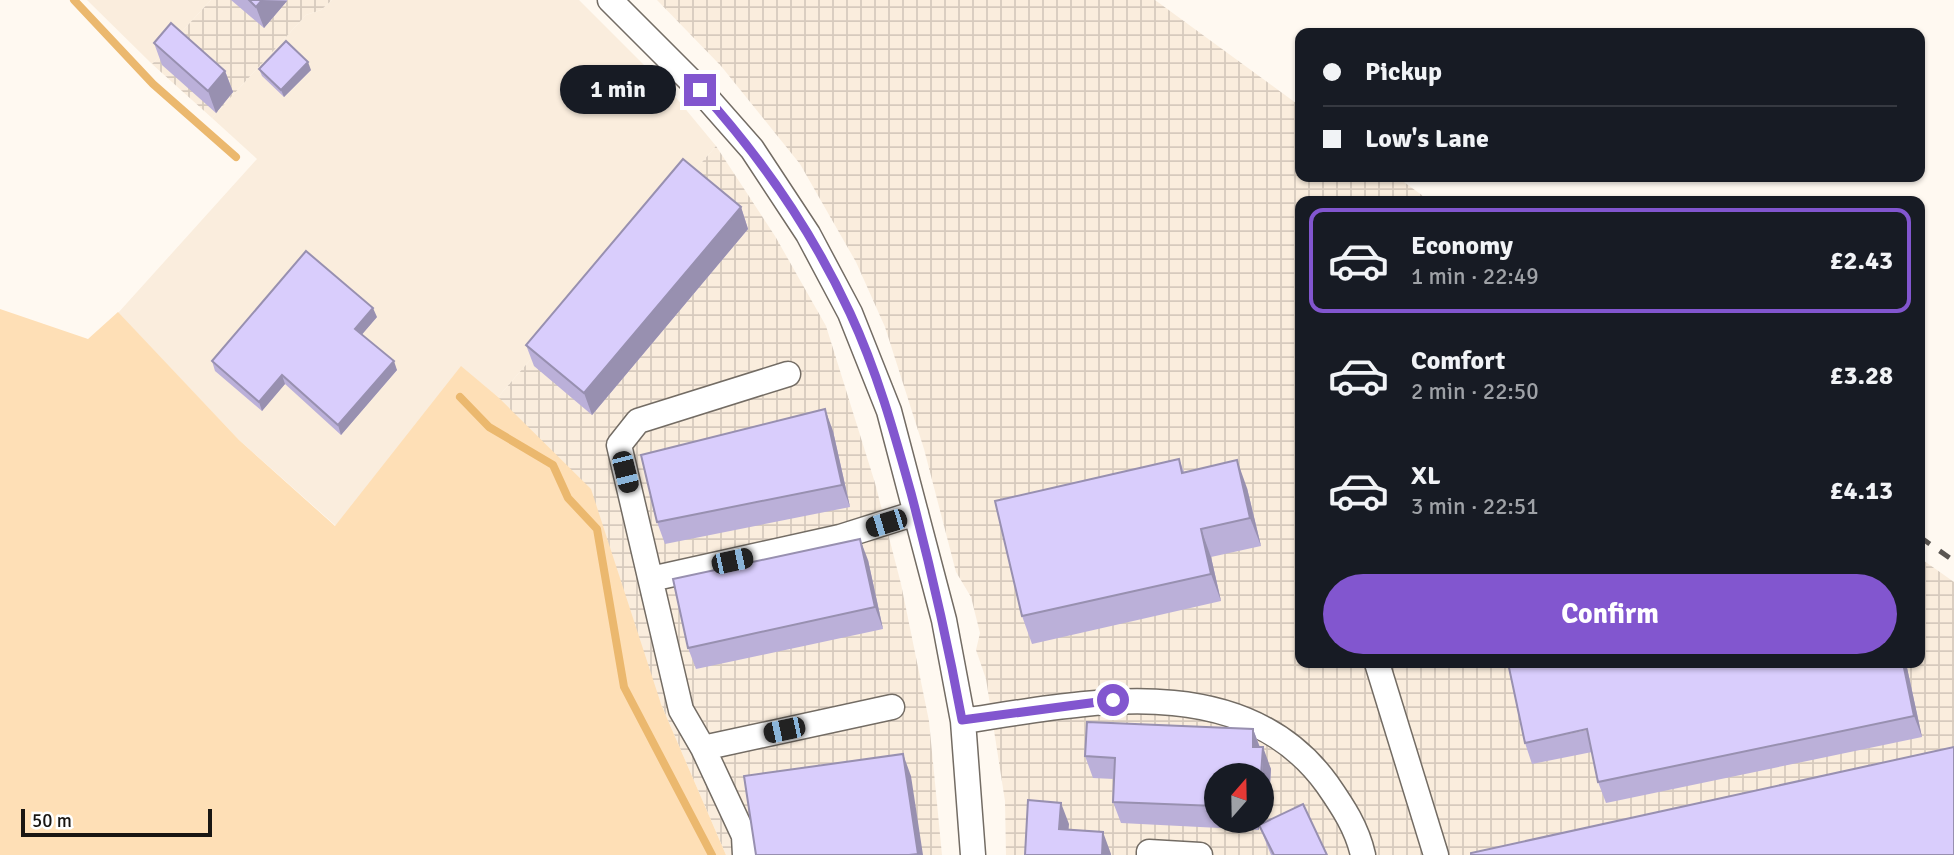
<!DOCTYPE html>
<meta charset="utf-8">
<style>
:root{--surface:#171b24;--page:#242831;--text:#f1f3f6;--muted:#9ea1a6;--line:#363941;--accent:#8256cf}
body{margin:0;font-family:Signika,sans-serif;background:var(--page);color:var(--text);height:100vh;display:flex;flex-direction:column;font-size:26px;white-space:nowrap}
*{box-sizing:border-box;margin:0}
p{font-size:23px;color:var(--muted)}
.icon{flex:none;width:38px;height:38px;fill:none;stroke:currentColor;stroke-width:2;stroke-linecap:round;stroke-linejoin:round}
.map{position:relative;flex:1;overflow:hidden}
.side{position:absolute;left:1295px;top:196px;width:630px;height:472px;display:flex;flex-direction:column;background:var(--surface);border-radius:14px;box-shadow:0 2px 5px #0004}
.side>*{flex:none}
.banner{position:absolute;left:1295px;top:28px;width:630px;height:154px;border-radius:14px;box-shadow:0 2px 5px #0004;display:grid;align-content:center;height:154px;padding:0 28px;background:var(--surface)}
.needle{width:46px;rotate:20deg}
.fabs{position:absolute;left:1204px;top:763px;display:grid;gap:14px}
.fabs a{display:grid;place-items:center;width:70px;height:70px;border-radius:50%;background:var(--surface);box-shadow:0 2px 5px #0004;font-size:35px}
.scale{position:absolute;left:21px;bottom:18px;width:191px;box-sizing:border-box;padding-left:7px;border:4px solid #191613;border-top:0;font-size:19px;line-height:24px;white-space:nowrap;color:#191613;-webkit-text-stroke:5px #fff;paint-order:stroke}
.end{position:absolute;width:32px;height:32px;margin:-16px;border:9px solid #8256cf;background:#fff;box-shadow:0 0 0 4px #fff}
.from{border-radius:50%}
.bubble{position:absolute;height:49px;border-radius:24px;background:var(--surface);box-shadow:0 2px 5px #0004;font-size:23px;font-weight:700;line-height:49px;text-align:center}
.car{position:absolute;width:21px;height:42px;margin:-21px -10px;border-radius:9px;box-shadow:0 0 5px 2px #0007;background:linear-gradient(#222 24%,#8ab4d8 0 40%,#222 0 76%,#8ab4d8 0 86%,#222 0)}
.banner b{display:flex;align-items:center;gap:24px;height:66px;font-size:26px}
.banner b+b{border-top:2px solid var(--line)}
.banner i{width:18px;height:18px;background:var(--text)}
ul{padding:12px 0 0;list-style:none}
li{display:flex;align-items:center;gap:21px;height:105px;margin:0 14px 10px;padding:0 14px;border:4px solid transparent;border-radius:14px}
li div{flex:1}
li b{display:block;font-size:26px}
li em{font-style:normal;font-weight:700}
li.on{border-color:var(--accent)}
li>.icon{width:63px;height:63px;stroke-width:1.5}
.cta{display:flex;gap:14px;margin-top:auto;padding:14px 28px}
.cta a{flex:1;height:80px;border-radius:42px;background:var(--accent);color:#fff;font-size:28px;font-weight:700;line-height:80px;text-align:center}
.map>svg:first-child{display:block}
</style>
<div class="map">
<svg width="1954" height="855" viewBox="0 0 1954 855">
<defs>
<pattern id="industrial-grid" width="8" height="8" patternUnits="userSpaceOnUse" patternTransform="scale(1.75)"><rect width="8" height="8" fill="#faeddd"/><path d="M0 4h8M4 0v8" fill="none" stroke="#d6cabd"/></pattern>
</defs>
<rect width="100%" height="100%" fill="#fff9f1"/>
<path fill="#faeddd" d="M 87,0 L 211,0 L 152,64 Z
M 332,0 L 579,0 L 673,94 L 716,146 L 498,397 L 461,367 L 336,526 L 239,440 L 118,313 L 257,159 L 212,118 L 306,15 L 321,10 Z"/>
<path fill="url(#industrial-grid)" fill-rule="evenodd" d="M 211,0 L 332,0 L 321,10 L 306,15 L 212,118 L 152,64 Z
M 657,0 L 1155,0 L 1300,106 L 1300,177 L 1397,177 L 1430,201 L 1300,201 L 1300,663 L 1920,663 L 1920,558 L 1954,582 L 1954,855 L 1006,855 L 1005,801 L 986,679 L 976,650 L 980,633 L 971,597 L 956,572 L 924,449 L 885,327 L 856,262 L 800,164 L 721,66 ZM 1216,775 L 1262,775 L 1262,821 L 1216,821 Z
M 716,146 L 775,236 L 826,326 L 875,483 L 901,584 L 929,721 L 942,855 L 726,855 L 661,704 L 498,397 Z"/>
<path fill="#fedfb6" d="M 0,309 L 88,339 L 118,312 L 239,440 L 335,526 L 461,366 L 498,397 L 591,489 L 661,704 L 726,855 L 0,855 Z"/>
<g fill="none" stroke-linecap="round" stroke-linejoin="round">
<path stroke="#ebb86e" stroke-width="8" d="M 74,0 L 153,84 L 236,157
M 460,397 L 489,427 L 553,465 L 568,498 L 597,529 L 624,687 L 712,855"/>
<g stroke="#736c64" stroke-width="27">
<path id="minor" d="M 610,0 L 700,90 L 752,149 L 808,234 L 850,313 L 889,411 L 944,620 L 963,721 L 973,855
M 788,374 L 638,421 L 619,445 L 681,710 L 703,748 L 892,707
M 651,579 L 840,537 L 916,513
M 1377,663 L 1436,855
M 963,721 C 1083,703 1242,667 1327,784 C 1343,807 1357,828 1363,855
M 703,748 L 744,836 L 745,855
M 1149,855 L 1149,852 L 1200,855"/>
</g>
<use href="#minor" stroke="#fff" stroke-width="24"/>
<path stroke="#5a5652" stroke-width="5" stroke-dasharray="12 12" stroke-linecap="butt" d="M 1920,537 L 1954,561"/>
</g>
<path fill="#bbb0d9" d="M 231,0 L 287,0 L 287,1 L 264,28 Z
M 154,43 L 225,71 L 233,92 L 216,113 L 162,65 Z
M 259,69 L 311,70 L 284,97 L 262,76 Z
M 741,207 L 748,229 L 592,415 L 534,366 L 526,345 Z
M 377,317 L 362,334 L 397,370 L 341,435 L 285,384 L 262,411 L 215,371 L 212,361 Z
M 833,431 L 850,507 L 665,544 L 657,522 Z
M 1179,459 L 1184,472 L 1247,488 L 1261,546 L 1211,557 L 1221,601 L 1032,644 L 1022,616 Z
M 868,560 L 883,629 L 696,669 L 688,648 Z
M 1906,663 L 1922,737 L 1606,803 L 1598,782 L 1592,752 L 1532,764 L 1525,743 Z
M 1253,729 L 1260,747 L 1271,769 L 1269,800 L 1262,799 L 1262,775 L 1216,775 L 1216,821 L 1259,821 L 1259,830 L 1121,823 L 1113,802 L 1114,779 L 1093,778 L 1085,756 Z
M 1259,825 L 1327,855 L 1271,855 Z"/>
<path fill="#9890b0" d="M 262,0 L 287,1 L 264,28 L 256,7 Z
M 308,62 L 311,70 L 284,97 L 281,90 Z
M 225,71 L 233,92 L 216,113 L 208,91 Z
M 741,207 L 748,229 L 592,415 L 584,393 Z
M 373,308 L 377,317 L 359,338 L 355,329 Z
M 394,361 L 397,370 L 341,435 L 338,425 Z
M 282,375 L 285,384 L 262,411 L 259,402 Z
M 825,409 L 833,431 L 850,507 L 842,485 Z
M 1237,460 L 1247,488 L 1261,546 L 1250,518 Z
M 1201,529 L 1211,557 L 1221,601 L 1211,574 Z
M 860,539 L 868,560 L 883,629 L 875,607 Z
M 1903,663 L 1906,663 L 1922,737 L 1914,716 Z
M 1253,729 L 1261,751 L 1253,747 Z
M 1263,747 L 1271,769 L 1269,800 L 1262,779 Z
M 903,754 L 911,776 L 923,855 L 918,855 Z
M 1061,803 L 1069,824 L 1067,851 L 1059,829 Z
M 1255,821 L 1259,821 L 1259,830 Z
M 1103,832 L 1111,854 L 1111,855 L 1102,855 Z"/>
<path fill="#d9cdfc" stroke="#9890b0" stroke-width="2" d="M 249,0 L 262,0 L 256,7 Z
M 171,23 L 225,71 L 208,91 L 154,43 Z
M 286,41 L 308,62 L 281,90 L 259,69 Z
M 683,159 L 741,207 L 584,393 L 526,345 Z
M 306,251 L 373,308 L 355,329 L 394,361 L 338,425 L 282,375 L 259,402 L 212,361 Z
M 825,409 L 842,485 L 657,522 L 641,455 Z
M 1179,459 L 1182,473 L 1237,460 L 1250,518 L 1201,529 L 1211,574 L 1022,616 L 995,501 Z
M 860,539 L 875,607 L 688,648 L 673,579 Z
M 1508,663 L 1903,663 L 1914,716 L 1598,782 L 1587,729 L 1525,743 Z
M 1087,722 L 1253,729 L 1253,747 L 1263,747 L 1261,775 L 1216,775 L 1216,806 L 1113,802 L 1115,758 L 1085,756 Z
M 1954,747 L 1954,855 L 1471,855 L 1471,853 Z
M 903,754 L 918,854 L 909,855 L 756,855 L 744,776 Z
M 1028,800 L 1061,803 L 1059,829 L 1103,832 L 1102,855 L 1025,855 Z
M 1303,804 L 1327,855 L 1274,855 L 1259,825 Z"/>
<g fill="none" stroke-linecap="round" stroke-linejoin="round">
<path stroke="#8256cf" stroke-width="9" d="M 700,90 C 761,157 812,231 850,313 C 877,371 894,432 911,493 C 931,569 948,644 962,720 L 1113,700"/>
</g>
</svg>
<div class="fabs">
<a><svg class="needle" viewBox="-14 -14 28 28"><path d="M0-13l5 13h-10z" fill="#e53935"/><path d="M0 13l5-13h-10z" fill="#9ea1a6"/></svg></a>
</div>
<div class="scale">50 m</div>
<i class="end from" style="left:1113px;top:700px"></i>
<i class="end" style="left:700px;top:90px"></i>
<div class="bubble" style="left:560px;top:65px;width:116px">1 min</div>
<i class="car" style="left:625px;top:472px;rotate:166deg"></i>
<i class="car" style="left:886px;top:523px;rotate:253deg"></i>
<i class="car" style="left:732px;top:561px;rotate:78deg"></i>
<i class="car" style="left:784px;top:730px;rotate:258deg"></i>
<div class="banner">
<b><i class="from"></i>Pickup</b>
<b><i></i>Low's Lane</b>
</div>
<section class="side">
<ul>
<li class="on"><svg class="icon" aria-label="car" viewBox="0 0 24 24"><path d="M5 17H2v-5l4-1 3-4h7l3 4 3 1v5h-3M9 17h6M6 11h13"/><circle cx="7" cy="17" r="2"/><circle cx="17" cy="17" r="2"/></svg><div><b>Economy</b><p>1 min · 22:49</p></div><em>£2.43</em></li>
<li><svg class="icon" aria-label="car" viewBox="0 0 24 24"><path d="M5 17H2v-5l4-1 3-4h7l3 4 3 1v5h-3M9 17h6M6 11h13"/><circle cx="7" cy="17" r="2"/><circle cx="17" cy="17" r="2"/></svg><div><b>Comfort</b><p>2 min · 22:50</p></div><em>£3.28</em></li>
<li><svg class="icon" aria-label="car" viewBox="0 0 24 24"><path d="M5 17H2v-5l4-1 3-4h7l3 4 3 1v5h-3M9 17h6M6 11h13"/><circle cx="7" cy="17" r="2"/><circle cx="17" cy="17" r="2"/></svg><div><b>XL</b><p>3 min · 22:51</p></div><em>£4.13</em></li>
</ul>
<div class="cta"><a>Confirm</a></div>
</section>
</div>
